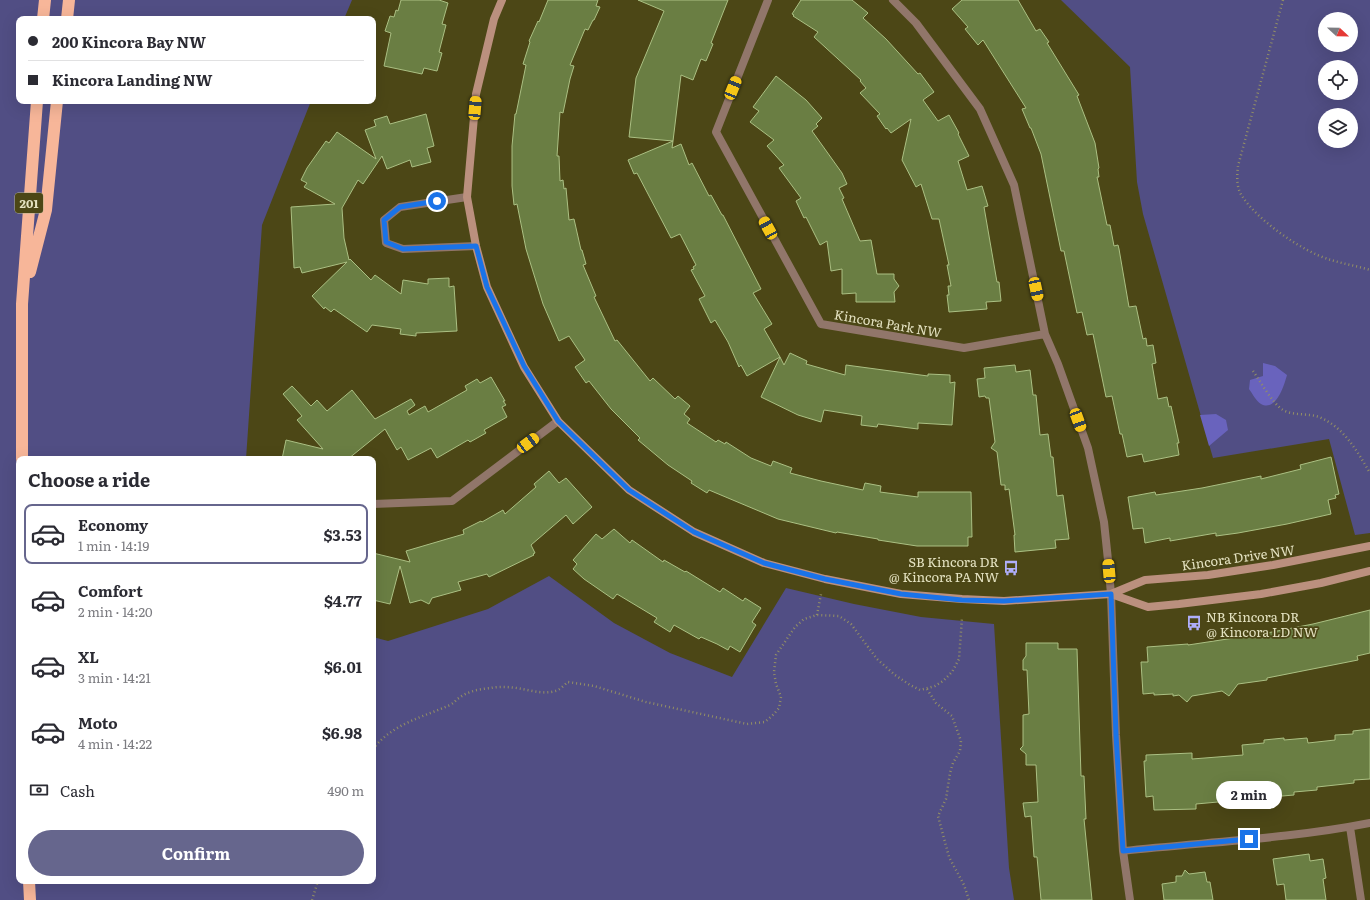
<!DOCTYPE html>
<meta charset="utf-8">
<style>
:root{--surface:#fff;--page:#f7f7f7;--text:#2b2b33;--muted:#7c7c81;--line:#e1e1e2;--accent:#66668d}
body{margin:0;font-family:Literata,serif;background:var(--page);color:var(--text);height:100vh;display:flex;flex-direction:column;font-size:15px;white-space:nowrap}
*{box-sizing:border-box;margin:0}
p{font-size:13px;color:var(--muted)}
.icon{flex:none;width:22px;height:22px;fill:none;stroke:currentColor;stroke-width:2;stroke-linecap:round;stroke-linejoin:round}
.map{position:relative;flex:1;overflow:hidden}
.sheet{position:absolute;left:16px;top:456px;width:360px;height:428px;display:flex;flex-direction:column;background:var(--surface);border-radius:8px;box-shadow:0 4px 16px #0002}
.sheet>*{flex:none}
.top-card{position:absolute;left:16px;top:16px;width:360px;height:88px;border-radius:8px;box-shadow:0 4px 16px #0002;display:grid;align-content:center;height:88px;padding:0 12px;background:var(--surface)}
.needle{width:26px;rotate:112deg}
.controls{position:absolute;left:1318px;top:12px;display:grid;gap:8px}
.controls a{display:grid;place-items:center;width:40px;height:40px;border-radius:50%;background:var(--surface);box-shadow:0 4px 16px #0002;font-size:20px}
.end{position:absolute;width:18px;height:18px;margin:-9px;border:5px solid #1a73e8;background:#fff;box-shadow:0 0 0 2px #fff}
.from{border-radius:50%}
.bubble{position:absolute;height:28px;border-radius:14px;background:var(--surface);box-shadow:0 4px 16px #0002;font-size:13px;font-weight:700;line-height:28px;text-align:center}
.car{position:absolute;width:12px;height:24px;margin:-12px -6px;border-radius:5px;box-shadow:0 0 3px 1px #0007;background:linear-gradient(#f5c518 24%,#345 0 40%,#f5c518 0 76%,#345 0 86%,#f5c518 0)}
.top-card b{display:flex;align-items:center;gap:14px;height:38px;font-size:15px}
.top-card b+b{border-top:1px solid var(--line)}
.top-card i{width:10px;height:10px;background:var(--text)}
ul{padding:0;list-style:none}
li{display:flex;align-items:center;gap:12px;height:60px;margin:0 8px 6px;padding:0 4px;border:2px solid transparent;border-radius:8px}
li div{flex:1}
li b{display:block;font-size:15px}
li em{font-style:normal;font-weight:700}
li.current{border-color:var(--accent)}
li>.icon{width:36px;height:36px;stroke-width:1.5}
h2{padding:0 12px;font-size:18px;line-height:48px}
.pay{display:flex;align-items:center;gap:10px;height:44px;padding:0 12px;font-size:15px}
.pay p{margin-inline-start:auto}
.primary-button{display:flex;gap:8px;margin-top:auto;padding:8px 12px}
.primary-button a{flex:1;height:46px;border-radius:24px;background:var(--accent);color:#fff;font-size:16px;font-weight:700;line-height:46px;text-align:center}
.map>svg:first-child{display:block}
</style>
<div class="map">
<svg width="1370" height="900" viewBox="0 0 1370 900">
<rect width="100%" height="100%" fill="#4c4716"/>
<path fill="#514e84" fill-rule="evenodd" d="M 0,0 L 352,0 L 344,19 L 19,19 L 19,101 L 311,101 L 262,225 L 246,459 L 19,459 L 19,881 L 373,881 L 373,637 L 388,641 L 488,609 L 549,576 L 614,623 L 670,653 L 732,677 L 786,588 L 854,604 L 921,617 L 994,624 L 1009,868 L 1014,900 L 0,900 Z
M 1061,0 L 1370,0 L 1370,533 L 1355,535 L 1329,439 L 1213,458 L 1143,214 L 1137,182 L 1130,67 ZM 1325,19 L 1351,19 L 1351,45 L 1325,45 ZM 1325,67 L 1351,67 L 1351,93 L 1325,93 ZM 1325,115 L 1351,115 L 1351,141 L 1325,141 Z"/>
<path fill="#6963bd" d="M 1263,363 L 1275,366 L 1287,375 C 1284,386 1276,412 1261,404 C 1256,401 1252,393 1249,389 L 1250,380 L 1263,376 Z
M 1216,414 L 1226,420 L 1228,430 L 1209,446 L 1200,415 Z"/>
<path fill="#6a7e43" stroke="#abc083" d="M 401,0 L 439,0 L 448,3 L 442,24 L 446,25 L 439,52 L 442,53 L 437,71 L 424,68 L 422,74 L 384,66 L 391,33 L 385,31 L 390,16 L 394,17 L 396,10 L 398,11 Z
M 548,0 L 598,0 L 596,6 L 600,7 L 594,20 L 593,20 L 588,30 L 585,29 L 570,65 L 574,66 L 570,79 L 563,113 L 560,112 L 557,156 L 559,156 L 560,181 L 563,180 L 564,189 L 566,188 L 569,220 L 574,219 L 581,250 L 582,250 L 586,264 L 583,265 L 596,296 L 594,297 L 615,341 L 617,340 L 650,381 L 653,378 L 675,399 L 678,396 L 690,406 L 684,414 L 690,419 L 687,423 L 716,442 L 718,440 L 725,444 L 726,442 L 751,458 L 771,466 L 773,461 L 792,468 L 790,473 L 821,481 L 863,490 L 865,483 L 881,486 L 880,492 L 918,497 L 918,492 L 971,492 L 972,537 L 968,537 L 968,546 L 917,546 L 878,540 L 878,539 L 837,532 L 836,533 L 778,519 L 709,490 L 707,493 L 691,483 L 692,481 L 668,465 L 638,440 L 640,438 L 611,409 L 589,381 L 586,383 L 575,367 L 585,360 L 569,336 L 559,341 L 543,304 L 526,249 L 517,204 L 514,205 L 512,186 L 512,146 L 515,114 L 516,114 L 526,65 L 523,64 L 530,42 L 529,41 L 538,21 L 539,22 Z
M 638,0 L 728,0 L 711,43 L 713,44 L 706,61 L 701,59 L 693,80 L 681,75 L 673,141 L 629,137 L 636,78 L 664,11 Z
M 801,0 L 852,0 L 868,13 L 863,18 L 886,39 L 918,74 L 920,73 L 934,92 L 923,100 L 938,121 L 949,115 L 959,133 L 958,134 L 969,156 L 958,161 L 967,190 L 982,186 L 988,206 L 984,207 L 997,282 L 999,282 L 1001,301 L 986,302 L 987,309 L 949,312 L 947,295 L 949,295 L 948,286 L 951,286 L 947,265 L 949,265 L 939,219 L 932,219 L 921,184 L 916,187 L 902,160 L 911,119 L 891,133 L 887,128 L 886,129 L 877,116 L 880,114 L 860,93 L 866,88 L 860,81 L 861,80 L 814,37 L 818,32 L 793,16 L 794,15 L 792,14 Z
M 962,0 L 1018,0 L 1036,31 L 1040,29 L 1049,42 L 1047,43 L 1079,95 L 1077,96 L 1095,143 L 1099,168 L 1098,169 L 1099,177 L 1097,177 L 1107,225 L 1110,225 L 1114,246 L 1118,245 L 1119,249 L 1129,307 L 1136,306 L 1143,339 L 1146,338 L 1147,346 L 1153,345 L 1156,363 L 1152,364 L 1158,399 L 1167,397 L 1169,407 L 1171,406 L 1179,443 L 1177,443 L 1179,455 L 1144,462 L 1142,454 L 1127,457 L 1122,434 L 1120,434 L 1112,396 L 1106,397 L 1093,334 L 1087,335 L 1082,312 L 1077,313 L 1064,251 L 1061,251 L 1041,154 L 1031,128 L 1030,128 L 1022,109 L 1026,108 L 983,40 L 978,45 L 965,29 L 968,27 L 952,9 Z
M 776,76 L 806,100 L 822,118 L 816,124 L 818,126 L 812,131 L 842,173 L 847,184 L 839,188 L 844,198 L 842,199 L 860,241 L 871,240 L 877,274 L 894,274 L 894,279 L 899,286 L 894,292 L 895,302 L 856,302 L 856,293 L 842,294 L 842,269 L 831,271 L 827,241 L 820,245 L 806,217 L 804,218 L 796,201 L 801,198 L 779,168 L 784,165 L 767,146 L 774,140 L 750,122 L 759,111 L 753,107 Z
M 426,114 L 434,146 L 427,148 L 431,162 L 412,167 L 410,160 L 387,169 L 382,156 L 363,184 L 358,180 L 342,208 L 344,238 L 349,260 L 350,259 L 371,280 L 375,275 L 401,294 L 403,280 L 428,284 L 428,279 L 449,278 L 449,287 L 454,286 L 457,331 L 416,333 L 416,336 L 400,334 L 401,329 L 372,325 L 367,332 L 334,309 L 331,312 L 325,307 L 324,309 L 312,296 L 347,262 L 302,273 L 300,267 L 294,268 L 291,207 L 335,204 L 304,187 L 307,183 L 301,180 L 307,168 L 326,141 L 329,143 L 337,132 L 376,159 L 365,130 L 376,126 L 374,120 L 387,116 L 390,124 Z
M 673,141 L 672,148 L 681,144 L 689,165 L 692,163 L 709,196 L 711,195 L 722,215 L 723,215 L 761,289 L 753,293 L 772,324 L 764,329 L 780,357 L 747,376 L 741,365 L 739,367 L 728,342 L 715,320 L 711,323 L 699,299 L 705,296 L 691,270 L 694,269 L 693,267 L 696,265 L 680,234 L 671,238 L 637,173 L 634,174 L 628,160 Z
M 790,353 L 807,361 L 806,364 L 845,375 L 846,365 L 928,376 L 928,374 L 950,375 L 950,383 L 955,382 L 952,425 L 918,423 L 918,429 L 878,424 L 877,427 L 861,425 L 862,416 L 824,410 L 821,422 L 798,415 L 761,397 L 780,357 L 784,365 Z
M 1015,365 L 1016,372 L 1030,370 L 1033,395 L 1036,395 L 1040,435 L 1048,434 L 1051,457 L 1053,457 L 1057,496 L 1063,495 L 1069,539 L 1055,540 L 1056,548 L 1015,552 L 1014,535 L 1015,535 L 1009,489 L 1005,490 L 1005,485 L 1001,485 L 997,452 L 991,448 L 995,442 L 989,398 L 986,398 L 985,396 L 979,397 L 977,379 L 985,378 L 984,368 Z
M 491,377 L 505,401 L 503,401 L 506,405 L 502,407 L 507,417 L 484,430 L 486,433 L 470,442 L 468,440 L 437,458 L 431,448 L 408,460 L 401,447 L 397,450 L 385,429 L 348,459 L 282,459 L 286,440 L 323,449 L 297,420 L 302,416 L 283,394 L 292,386 L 311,406 L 317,400 L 327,411 L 352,390 L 375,419 L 411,399 L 415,405 L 407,411 L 409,415 L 425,406 L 428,412 L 467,390 L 465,386 L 477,379 L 480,383 Z
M 1331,457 L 1339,494 L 1335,495 L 1336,498 L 1328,500 L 1331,514 L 1287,524 L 1238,533 L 1216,536 L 1216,533 L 1170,541 L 1170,538 L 1145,543 L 1143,528 L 1133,529 L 1128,497 L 1155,492 L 1156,495 L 1202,488 L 1261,476 L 1261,479 L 1301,469 L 1300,465 Z
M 549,471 L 559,483 L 566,478 L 592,507 L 573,524 L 566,515 L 531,545 L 535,553 L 533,554 L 534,555 L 489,577 L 487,574 L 458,582 L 461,590 L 432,598 L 429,604 L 421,600 L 410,603 L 400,566 L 390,604 L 373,600 L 373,553 L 410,562 L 406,551 L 464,534 L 463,530 L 481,521 L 482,522 L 503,510 L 505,514 L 536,487 L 534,484 Z
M 614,529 L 630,543 L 632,540 L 663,562 L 664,560 L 685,572 L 686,571 L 720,592 L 723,588 L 743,601 L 745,598 L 761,608 L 752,622 L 756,625 L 754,628 L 740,652 L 730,646 L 728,650 L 717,644 L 701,637 L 699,639 L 674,625 L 670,632 L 654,622 L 657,618 L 617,594 L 613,599 L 584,579 L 573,569 L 577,564 L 573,560 L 596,534 L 602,539 Z
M 1370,610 L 1370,653 L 1357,656 L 1358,660 L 1267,678 L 1267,680 L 1238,684 L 1229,696 L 1222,691 L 1192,696 L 1187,702 L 1179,695 L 1173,696 L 1173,694 L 1154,695 L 1154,693 L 1143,694 L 1141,662 L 1148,662 L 1147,647 L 1188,644 L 1188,645 L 1267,633 L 1313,624 Z
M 1026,643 L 1058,643 L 1058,649 L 1077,649 L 1081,776 L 1084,776 L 1086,819 L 1084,819 L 1092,900 L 1041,900 L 1037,857 L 1034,857 L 1031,816 L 1025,817 L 1023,803 L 1038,802 L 1036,765 L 1026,765 L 1026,754 L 1020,749 L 1023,746 L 1023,715 L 1029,714 L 1027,670 L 1023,670 L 1023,660 L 1026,656 Z
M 1370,729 L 1370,779 L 1354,780 L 1354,783 L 1317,787 L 1317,790 L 1294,792 L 1294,795 L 1259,798 L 1259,800 L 1240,802 L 1240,800 L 1196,804 L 1196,809 L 1154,810 L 1153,796 L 1146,797 L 1144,761 L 1146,761 L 1146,755 L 1192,753 L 1192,759 L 1243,755 L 1242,745 L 1264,743 L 1264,740 L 1284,738 L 1284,740 L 1307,738 L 1308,743 L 1335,740 L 1335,735 L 1353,734 L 1353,731 Z
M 1309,854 L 1310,861 L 1323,859 L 1326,878 L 1323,879 L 1326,900 L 1286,900 L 1284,884 L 1277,885 L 1273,859 Z
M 1185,870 L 1189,874 L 1205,872 L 1207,882 L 1210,882 L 1213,900 L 1164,900 L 1162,884 L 1176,882 L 1176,876 L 1182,876 Z"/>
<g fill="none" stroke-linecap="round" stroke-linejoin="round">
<path stroke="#938f65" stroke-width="2.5" stroke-dasharray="1 3" stroke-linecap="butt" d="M 1283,0 L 1238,166 C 1237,176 1236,187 1242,196 C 1258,221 1303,252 1331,260 C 1344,264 1357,266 1370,270
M 1253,371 C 1260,381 1273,404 1283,410 C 1294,416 1308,413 1319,417 C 1344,427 1357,451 1370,473
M 817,615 L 821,594
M 927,689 L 936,703 L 952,716 L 961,741 L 960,751 L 953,763 L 950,773 L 946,799 L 938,816 L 949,857 L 964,885 L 969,900
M 373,749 C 392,724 423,717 450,705 C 454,703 456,700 459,698 C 468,691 480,689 491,688 C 500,686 513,687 522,689 C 534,691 546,695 558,690 C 562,688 565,684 568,682 L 594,686 L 646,702 L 747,724 L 765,722 L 774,714 L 779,708 L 781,697 L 776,684 L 774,672 L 776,655 L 795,627 L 804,619 L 817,615 L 839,616 L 851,624 L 877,659 L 895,675 L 910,685 L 920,690 L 935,686 L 943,681 L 952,672 L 959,659 L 962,618
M 312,900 L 318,881"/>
<path stroke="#91766a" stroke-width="8" d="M 768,0 L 716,132 L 821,324 L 964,348 L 1045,334
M 893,0 L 916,23 L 980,109 L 1014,185 L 1045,334 L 1058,364 L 1088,448 L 1104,522 L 1108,560 L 1111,594 L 1116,735 L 1123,851 L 1130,900
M 467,197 L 400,207 L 384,220 L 386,243 L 403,249 L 476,246
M 373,504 L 452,501 L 558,421
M 1350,827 L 1361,900
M 1123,851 C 1205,842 1289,839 1370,823"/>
<path stroke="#bb907e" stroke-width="8" d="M 502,0 L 494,19 L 476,94 L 467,197 L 476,246 L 487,287 L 524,367 L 558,421 L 629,490 L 694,532 L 764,563 L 825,579 L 901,594 L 962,599 L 1004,601 L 1111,594 L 1145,580 L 1208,575 L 1273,565 L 1370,546
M 1111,594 L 1148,607 L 1179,604 L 1261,594 L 1321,583 L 1370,571"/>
<path stroke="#f7b699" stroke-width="12" d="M 43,19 L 45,0
M 67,19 L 69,0
M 30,272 L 46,210 L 57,101
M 22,459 L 22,304 L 37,101
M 29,881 L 30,900"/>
</g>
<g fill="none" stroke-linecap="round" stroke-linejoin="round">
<path stroke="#1a73e8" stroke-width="5" d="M 437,201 L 400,207 L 384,220 L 386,242 L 403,249 L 476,246 L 487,287 L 524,366 L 558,421 L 629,490 L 694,532 L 764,563 L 825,579 L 901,594 L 962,600 L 1004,601 L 1111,594 L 1116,735 L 1123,851 L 1249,839"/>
</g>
<defs>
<g id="bus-bare" transform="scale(1.2)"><path d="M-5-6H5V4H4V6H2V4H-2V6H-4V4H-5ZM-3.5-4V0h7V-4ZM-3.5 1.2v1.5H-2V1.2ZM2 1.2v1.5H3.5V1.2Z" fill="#afaefa" stroke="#4c4716" stroke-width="2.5" paint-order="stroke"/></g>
</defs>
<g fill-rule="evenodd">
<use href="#bus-bare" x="1011" y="568"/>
<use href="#bus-bare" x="1194" y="623"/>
</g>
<g text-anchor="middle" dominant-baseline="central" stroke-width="3.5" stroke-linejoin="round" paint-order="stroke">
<rect fill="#4c4716" stroke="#b6b48e" stroke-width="1" x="15" y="193" width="28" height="20" rx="3"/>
<g font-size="12" font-weight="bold" fill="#e4e2c1">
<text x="29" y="203">201</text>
</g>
<g font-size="13" fill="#e4e2c1" stroke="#4c4716">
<text transform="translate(888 323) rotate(10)">Kincora Park NW</text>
<text transform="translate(1238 557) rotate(-8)">Kincora Drive NW</text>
</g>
<g font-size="13" fill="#e4e2c1" stroke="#4c4716" text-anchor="end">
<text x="999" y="561">SB Kincora DR<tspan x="999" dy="15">@ Kincora PA NW</tspan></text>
<text x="1206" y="616" text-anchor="start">NB Kincora DR<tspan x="1206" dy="15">@ Kincora LD NW</tspan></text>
</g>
</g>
</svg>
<div class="controls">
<a><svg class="needle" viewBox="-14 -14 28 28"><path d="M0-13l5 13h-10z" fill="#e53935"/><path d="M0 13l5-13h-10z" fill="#7c7c81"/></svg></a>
<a><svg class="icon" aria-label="locate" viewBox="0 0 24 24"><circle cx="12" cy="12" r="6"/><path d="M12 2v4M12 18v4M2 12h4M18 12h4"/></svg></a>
<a><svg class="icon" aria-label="layers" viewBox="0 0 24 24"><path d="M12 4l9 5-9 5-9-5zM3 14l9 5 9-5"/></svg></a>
</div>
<i class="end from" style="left:437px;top:201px"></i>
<i class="end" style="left:1249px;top:839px"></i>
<div class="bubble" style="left:1216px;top:781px;width:66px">2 min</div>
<i class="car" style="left:733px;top:88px;rotate:22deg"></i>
<i class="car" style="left:475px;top:108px;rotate:5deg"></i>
<i class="car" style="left:768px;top:228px;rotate:331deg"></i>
<i class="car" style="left:1036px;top:289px;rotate:168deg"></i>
<i class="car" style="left:1078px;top:420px;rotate:160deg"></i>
<i class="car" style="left:528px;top:443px;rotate:53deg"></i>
<i class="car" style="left:1109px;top:571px;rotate:355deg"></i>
<div class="top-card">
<b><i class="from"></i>200 Kincora Bay NW</b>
<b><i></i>Kincora Landing NW</b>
</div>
<section class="sheet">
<h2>Choose a ride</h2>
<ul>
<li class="current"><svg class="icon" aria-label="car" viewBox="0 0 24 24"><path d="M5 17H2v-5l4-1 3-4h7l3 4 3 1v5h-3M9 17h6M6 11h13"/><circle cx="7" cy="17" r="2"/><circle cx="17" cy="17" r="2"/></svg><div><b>Economy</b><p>1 min · 14:19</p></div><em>$3.53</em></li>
<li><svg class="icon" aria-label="car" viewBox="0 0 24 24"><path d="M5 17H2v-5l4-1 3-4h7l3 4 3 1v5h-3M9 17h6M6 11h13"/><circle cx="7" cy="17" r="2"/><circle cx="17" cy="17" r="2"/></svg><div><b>Comfort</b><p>2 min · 14:20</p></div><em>$4.77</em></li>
<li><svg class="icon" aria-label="car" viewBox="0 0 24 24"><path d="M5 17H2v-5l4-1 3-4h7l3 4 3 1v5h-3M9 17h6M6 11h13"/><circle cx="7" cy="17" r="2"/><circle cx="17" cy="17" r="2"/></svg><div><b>XL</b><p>3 min · 14:21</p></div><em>$6.01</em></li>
<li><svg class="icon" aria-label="car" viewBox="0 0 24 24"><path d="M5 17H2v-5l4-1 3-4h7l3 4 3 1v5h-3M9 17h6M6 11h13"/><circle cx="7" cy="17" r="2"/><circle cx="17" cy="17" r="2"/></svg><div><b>Moto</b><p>4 min · 14:22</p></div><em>$6.98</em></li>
</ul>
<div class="pay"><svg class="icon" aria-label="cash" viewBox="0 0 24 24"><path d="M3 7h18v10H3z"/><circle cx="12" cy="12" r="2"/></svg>Cash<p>490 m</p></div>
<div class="primary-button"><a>Confirm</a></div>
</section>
</div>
